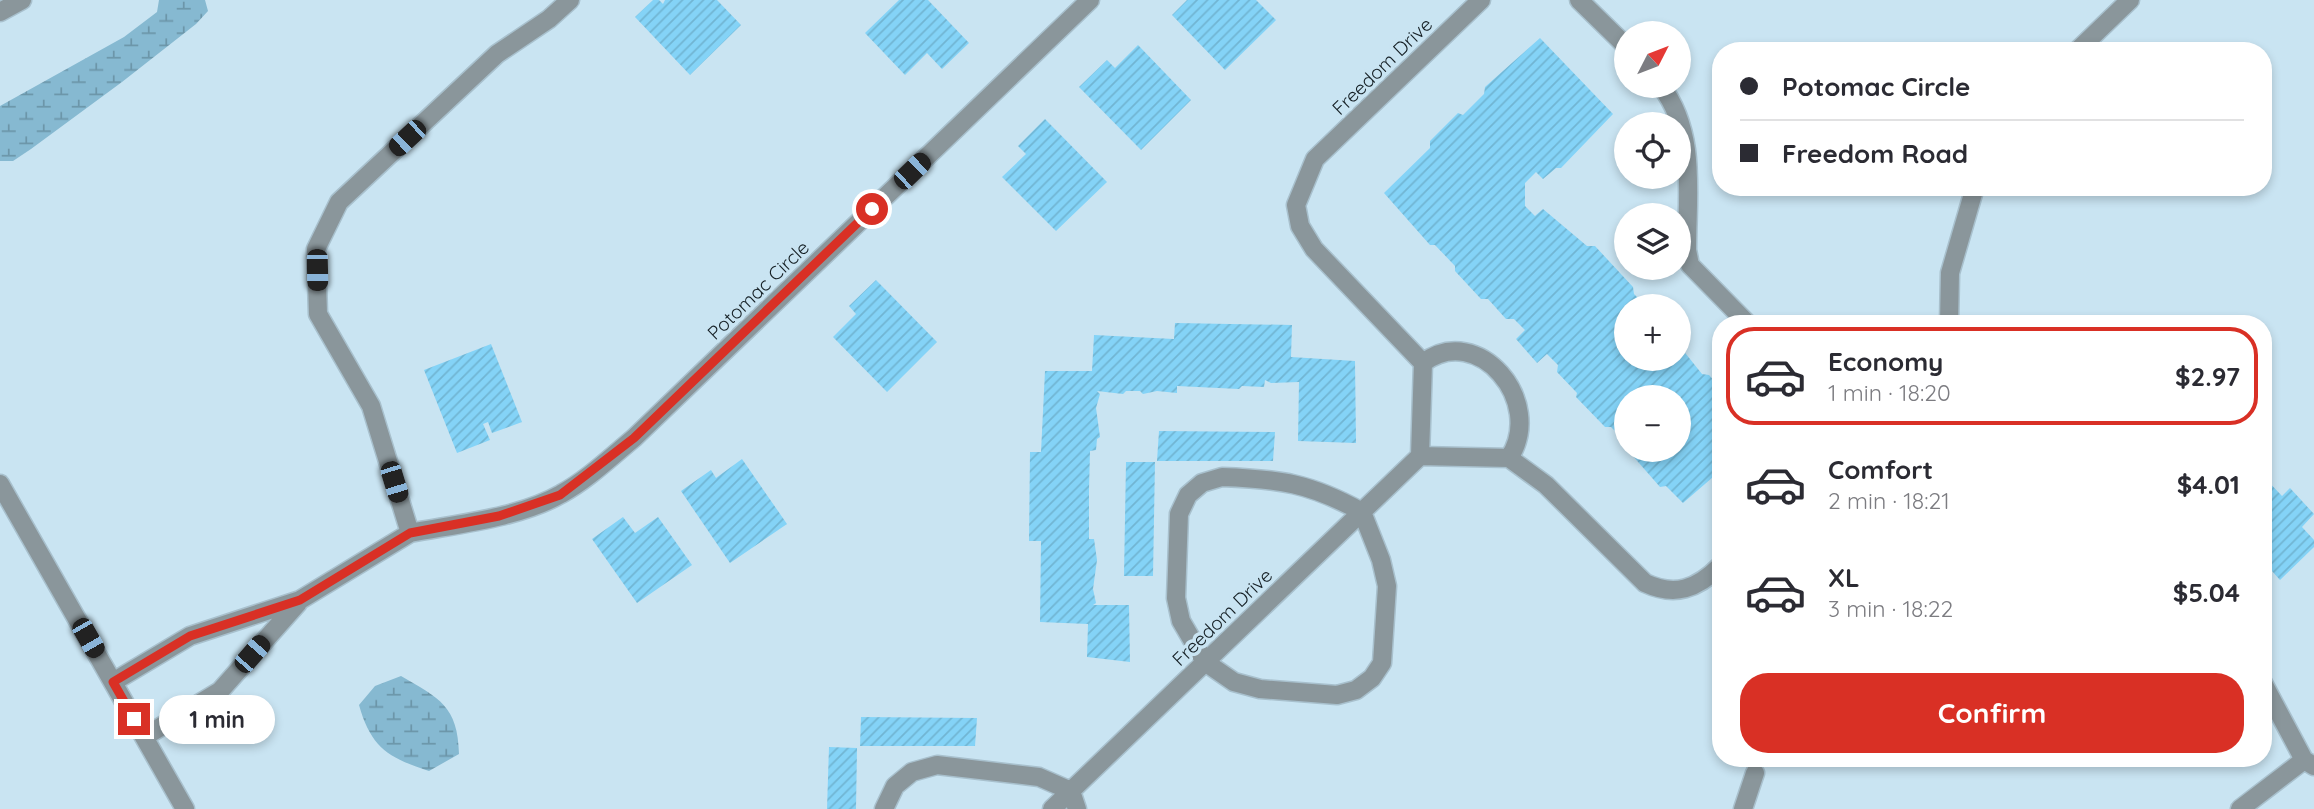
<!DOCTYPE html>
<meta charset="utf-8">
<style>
:root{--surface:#fff;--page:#f2f2f3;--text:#2b2b33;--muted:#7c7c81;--line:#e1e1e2;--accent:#d93025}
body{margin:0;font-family:Quicksand,sans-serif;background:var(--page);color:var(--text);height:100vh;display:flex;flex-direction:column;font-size:26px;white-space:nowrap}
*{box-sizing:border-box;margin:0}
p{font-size:23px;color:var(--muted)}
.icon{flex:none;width:38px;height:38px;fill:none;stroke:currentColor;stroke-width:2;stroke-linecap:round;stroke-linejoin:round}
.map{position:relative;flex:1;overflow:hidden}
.sheet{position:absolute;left:1712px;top:315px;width:560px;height:452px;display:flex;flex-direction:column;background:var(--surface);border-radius:28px;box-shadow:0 4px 10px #0003}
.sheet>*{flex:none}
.top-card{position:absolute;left:1712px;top:42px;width:560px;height:154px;border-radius:28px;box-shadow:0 4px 10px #0003;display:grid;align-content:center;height:154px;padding:0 28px;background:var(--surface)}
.needle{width:46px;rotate:48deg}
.buttons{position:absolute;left:1614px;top:21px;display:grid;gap:14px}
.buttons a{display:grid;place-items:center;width:77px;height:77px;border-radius:50%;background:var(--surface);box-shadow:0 4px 10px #0003;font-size:35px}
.end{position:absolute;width:32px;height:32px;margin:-16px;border:9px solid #d93025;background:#fff;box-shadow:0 0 0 4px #fff}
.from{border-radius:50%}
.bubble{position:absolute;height:49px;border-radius:24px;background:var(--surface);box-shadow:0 4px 10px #0003;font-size:23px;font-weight:800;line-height:49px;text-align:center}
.car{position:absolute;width:21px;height:42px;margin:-21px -10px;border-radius:9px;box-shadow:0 0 5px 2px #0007;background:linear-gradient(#222 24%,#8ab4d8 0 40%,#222 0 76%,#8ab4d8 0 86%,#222 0)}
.top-card b{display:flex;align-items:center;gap:24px;height:66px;font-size:26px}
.top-card b+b{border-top:2px solid var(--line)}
.top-card i{width:18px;height:18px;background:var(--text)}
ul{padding:12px 0 0;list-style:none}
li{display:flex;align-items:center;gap:21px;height:98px;margin:0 14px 10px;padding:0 14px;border:4px solid transparent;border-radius:28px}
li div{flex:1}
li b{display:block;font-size:26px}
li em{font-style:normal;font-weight:800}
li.active{border-color:var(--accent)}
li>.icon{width:63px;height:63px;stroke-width:1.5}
.button{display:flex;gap:14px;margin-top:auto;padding:14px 28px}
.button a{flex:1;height:80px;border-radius:28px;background:var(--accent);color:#fff;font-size:28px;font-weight:800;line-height:80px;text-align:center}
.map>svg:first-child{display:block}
</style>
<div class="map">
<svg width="2314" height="809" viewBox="0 0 2314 809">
<defs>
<pattern id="wetland-marsh" width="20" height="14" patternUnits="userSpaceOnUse" patternTransform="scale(1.75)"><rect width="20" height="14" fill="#86b9d1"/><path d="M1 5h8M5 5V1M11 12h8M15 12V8" fill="none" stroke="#6c96a9"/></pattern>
<pattern id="building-hatch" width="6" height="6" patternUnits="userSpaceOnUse" patternTransform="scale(1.75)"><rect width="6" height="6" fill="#84d3f7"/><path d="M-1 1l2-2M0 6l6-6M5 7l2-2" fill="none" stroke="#71b5d3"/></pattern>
</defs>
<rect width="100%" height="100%" fill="#c9e4f2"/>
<path fill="url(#wetland-marsh)" d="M 159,0 L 205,0 L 208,11 L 196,24 L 122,82 L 31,149 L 13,161 L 0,161 L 0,106 L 124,37 L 157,12 Z
M 401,676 C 439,698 458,706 459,754 L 429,771 C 389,758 371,748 359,705 L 375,686 Z"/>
<path fill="url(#building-hatch)" d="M 653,0 L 659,0 L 663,4 L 665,0 L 717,0 L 741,25 L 690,75 L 635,17 Z
M 899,0 L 928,0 L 969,43 L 942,69 L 927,53 L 905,75 L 865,33 Z
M 1187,0 L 1256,0 L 1276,20 L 1225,70 L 1172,15 Z
M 1540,38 L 1613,114 L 1561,168 L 1556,168 L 1543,179 L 1536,172 L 1525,183 L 1525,206 L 1535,216 L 1543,209 L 1587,246 L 1595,246 L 1633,287 L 1634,294 L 1646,306 L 1626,306 L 1626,359 L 1678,359 L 1678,344 L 1702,374 L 1709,375 L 1720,387 L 1720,471 L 1683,503 L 1666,486 L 1660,487 L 1632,455 L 1632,450 L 1678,450 L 1678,397 L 1626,397 L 1626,442 L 1611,427 L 1605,427 L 1576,397 L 1577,393 L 1557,372 L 1558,365 L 1547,354 L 1537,363 L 1516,339 L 1525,330 L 1514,319 L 1506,319 L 1488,299 L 1481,299 L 1455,271 L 1455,266 L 1435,245 L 1430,245 L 1384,193 L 1430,148 L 1430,141 L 1458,113 L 1463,115 L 1484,94 L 1485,87 Z
M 1138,45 L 1191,100 L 1141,150 L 1079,87 L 1107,60 L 1115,68 Z
M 1045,119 L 1107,182 L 1056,231 L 1002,177 L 1026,154 L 1018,146 Z
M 876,280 L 937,342 L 887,392 L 833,337 L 856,314 L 849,306 Z
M 1175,323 L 1292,325 L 1291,357 L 1355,361 L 1356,443 L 1298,441 L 1299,382 L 1271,383 L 1265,380 L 1264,387 L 1242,386 L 1239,389 L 1177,386 L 1177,393 L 1157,391 L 1143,394 L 1140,391 L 1126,391 L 1123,394 L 1097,391 L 1100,394 L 1096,408 L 1100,437 L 1097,439 L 1096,450 L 1090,451 L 1089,490 L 1089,539 L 1094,539 L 1097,560 L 1093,589 L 1096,603 L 1093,605 L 1129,605 L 1130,662 L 1087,657 L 1088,624 L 1040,622 L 1041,541 L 1029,541 L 1030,452 L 1041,452 L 1045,371 L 1092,371 L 1094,335 L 1174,339 Z
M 491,344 L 522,422 L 492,433 L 488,422 L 483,424 L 490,440 L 457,453 L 424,370 Z
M 1159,431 L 1275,432 L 1273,461 L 1157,461 Z
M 742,459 L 787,524 L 730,563 L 681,491 L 711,470 L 716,478 Z
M 1126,462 L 1155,462 L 1153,576 L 1124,576 Z
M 2263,476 L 2282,496 L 2290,488 L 2314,514 L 2302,527 L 2314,540 L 2314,547 L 2280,580 L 2263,561 Z
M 623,517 L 635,533 L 658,517 L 692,565 L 637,603 L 592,539 Z
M 861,717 L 977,718 L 975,746 L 860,746 Z
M 829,747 L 857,748 L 856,809 L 827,809 Z"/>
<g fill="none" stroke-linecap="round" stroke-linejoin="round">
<g stroke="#a8c0cd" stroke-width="21">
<path id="minor" d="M 570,0 L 549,19 L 497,54 L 339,202 L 316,249 L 318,314 L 371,406 L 410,533 C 457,524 519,518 561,494 C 587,480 611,457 634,438 L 1090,0
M 1579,0 L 1626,46
M 0,12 L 22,0
M 2077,51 L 2130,0
M 1661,86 C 1697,133 1687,194 1687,250 L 1690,265 L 1748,324
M 1949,324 L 1950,273 L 1975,187
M 1423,363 L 1314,249 L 1300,226 L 1296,205 L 1315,159 L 1481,0
M 1509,458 L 1546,485 L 1645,583 C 1675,597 1697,589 1720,566
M 1222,477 C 1279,479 1310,483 1362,512 L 1381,560 L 1387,586 L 1382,663 L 1372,678 L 1356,690 L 1337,695 L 1260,689 L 1234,682 L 1205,662 L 1181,621 L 1176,598 L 1179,514 L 1188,495 L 1202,483 Z
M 0,484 L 185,809
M 113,682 L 190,636 L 300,600 L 410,533
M 2263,683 L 2304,760
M 144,737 L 220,691 L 298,603
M 884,809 L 895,786 L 912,772 L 937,765 L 1039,777 L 1071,791 L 1077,809
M 1052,809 L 1420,456 L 1423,363 C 1478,321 1546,402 1509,458 L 1420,456
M 1743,809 L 1755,773
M 2240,809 L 2304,760 L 2314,766"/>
</g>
<use href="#minor" stroke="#8a969b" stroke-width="18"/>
</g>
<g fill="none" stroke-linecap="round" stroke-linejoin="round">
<path stroke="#d93025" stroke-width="9" d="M 134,719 L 113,682 L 190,636 L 300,600 L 410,533 L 499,516 L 560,495 L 634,438 L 872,209"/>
</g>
<g text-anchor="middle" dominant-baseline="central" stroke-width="7" stroke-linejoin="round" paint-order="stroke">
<g font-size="19" fill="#131d22" stroke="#c9e4f2">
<text transform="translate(1382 66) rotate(-44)">Freedom Drive</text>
<text transform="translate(758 290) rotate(-44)">Potomac Circle</text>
<text transform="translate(1222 617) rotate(-44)">Freedom Drive</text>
</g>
</g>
</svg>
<div class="buttons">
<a><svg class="needle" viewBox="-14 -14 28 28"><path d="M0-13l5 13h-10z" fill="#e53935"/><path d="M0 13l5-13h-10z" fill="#7c7c81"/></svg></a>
<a><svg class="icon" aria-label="locate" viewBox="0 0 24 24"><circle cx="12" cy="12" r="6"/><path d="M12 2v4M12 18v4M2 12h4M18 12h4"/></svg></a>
<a><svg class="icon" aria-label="layers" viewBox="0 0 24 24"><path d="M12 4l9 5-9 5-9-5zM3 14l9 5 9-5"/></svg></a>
<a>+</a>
<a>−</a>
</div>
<i class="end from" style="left:872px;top:209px"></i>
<i class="end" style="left:134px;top:719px"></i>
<div class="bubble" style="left:159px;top:695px;width:116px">1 min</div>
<i class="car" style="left:407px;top:138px;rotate:227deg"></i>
<i class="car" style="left:912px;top:171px;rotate:46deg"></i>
<i class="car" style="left:317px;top:270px;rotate:179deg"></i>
<i class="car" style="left:394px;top:482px;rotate:163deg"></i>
<i class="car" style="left:88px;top:638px;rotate:150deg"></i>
<i class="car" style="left:252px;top:654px;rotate:41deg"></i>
<div class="top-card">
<b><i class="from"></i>Potomac Circle</b>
<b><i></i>Freedom Road</b>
</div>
<section class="sheet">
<ul>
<li class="active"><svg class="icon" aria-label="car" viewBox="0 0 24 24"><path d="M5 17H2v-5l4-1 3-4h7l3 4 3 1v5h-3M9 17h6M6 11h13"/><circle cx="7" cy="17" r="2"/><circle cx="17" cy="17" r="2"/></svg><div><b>Economy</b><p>1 min · 18:20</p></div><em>$2.97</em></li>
<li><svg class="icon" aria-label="car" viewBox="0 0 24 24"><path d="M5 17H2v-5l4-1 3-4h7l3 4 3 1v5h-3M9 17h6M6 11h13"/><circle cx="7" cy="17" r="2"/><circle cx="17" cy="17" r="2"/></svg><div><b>Comfort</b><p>2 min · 18:21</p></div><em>$4.01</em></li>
<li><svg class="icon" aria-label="car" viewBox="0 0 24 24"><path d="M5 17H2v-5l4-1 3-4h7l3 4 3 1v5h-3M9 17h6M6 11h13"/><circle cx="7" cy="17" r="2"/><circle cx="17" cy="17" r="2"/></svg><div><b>XL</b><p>3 min · 18:22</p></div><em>$5.04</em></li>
</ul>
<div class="button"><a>Confirm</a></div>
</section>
</div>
